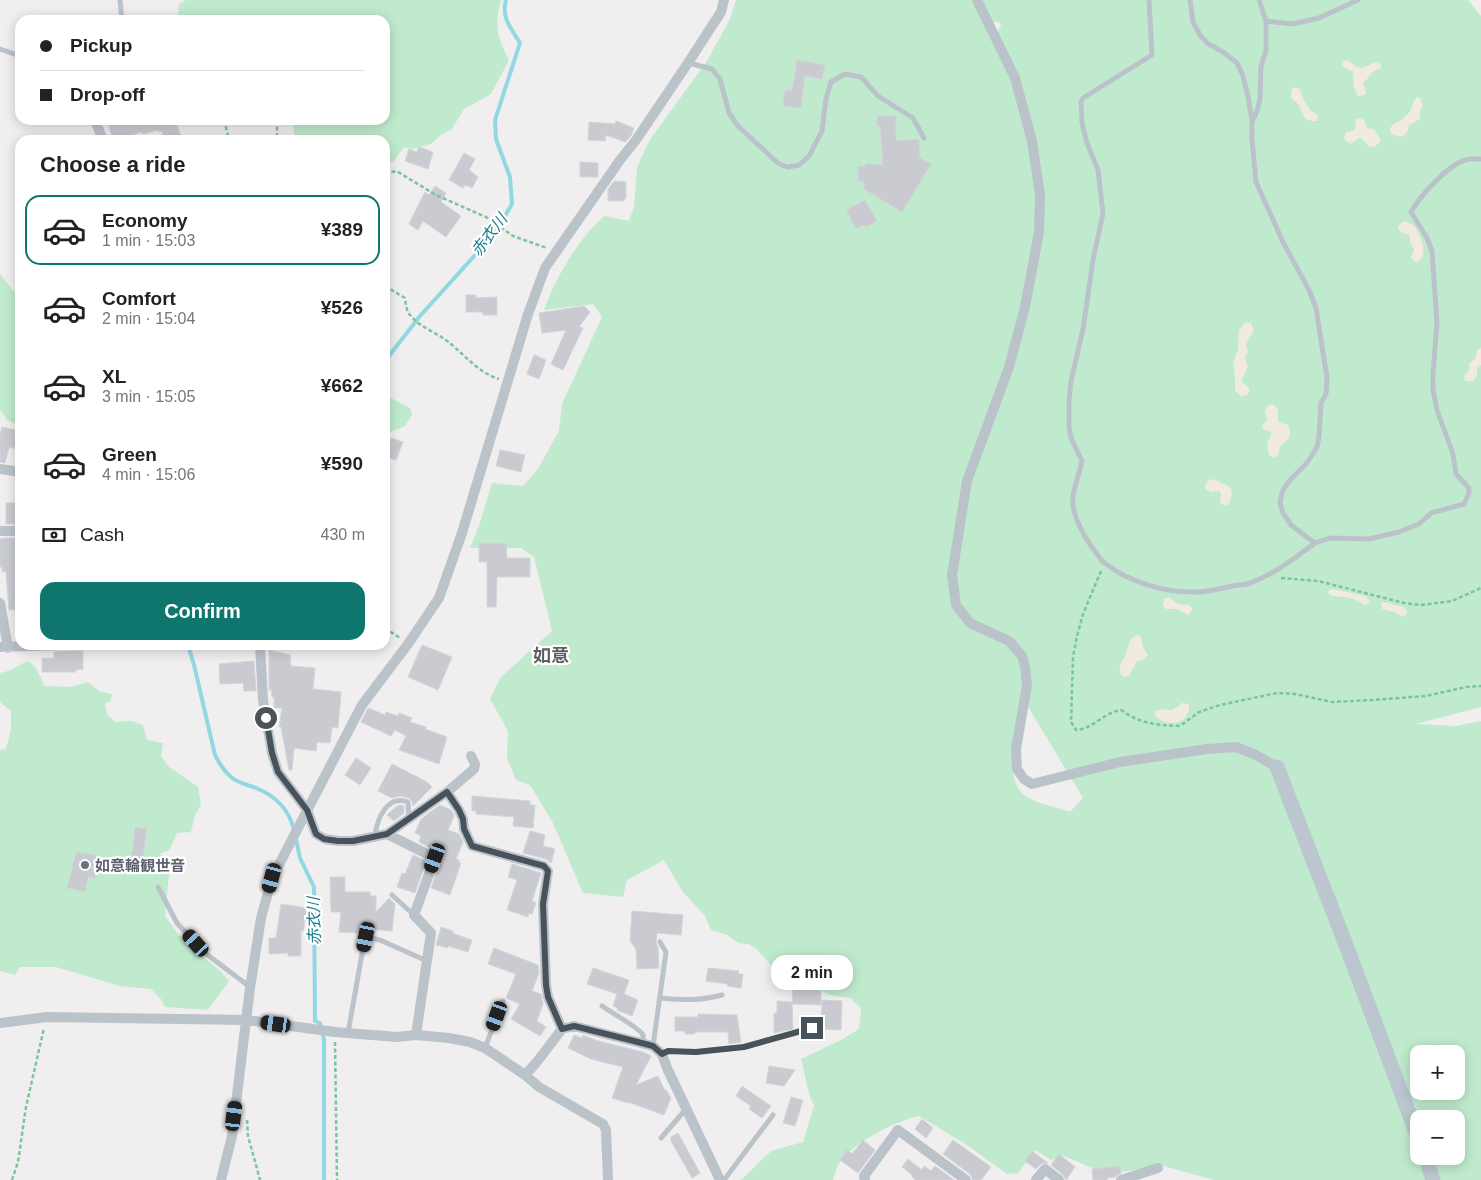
<!DOCTYPE html>
<meta charset="utf-8">
<style>
:root{--surface:#fff;--page:#f6f6f6;--text:#222;--muted:#767676;--line:#e0e0e0;--accent:#0f766e}
body{margin:0;font-family:Helvetica,"Noto Sans JP",sans-serif;background:var(--page);color:var(--text);height:100vh;display:flex;flex-direction:column;font-size:19px;white-space:nowrap}
*{box-sizing:border-box;margin:0}
p{font-size:16px;color:var(--muted)}
.icon{flex:none;width:28px;height:28px;fill:none;stroke:currentColor;stroke-width:2;stroke-linecap:round;stroke-linejoin:round}
.map{position:relative;flex:1;overflow:hidden}
.drawer{position:absolute;left:15px;top:135px;width:375px;height:515px;display:flex;flex-direction:column;background:var(--surface);border-radius:15px;box-shadow:0 2px 12px #0003}
.drawer>*{flex:none}
.banner{position:absolute;left:15px;top:15px;width:375px;height:110px;border-radius:15px;box-shadow:0 2px 12px #0003;display:grid;align-content:center;height:110px;padding:0 25px;background:var(--surface)}
.controls{position:absolute;left:1410px;top:1045px;display:grid;gap:10px}
.controls a{display:grid;place-items:center;width:55px;height:55px;border-radius:10px;background:var(--surface);box-shadow:0 2px 12px #0003;font-size:25px}
.end{position:absolute;width:22px;height:22px;margin:-11px;border:6px solid #48525a;background:#fff;box-shadow:0 0 0 2px #fff}
.from{border-radius:50%}
.bubble{position:absolute;height:35px;border-radius:15px;background:var(--surface);box-shadow:0 2px 12px #0003;font-size:16px;font-weight:800;line-height:35px;text-align:center}
.car{position:absolute;width:15px;height:30px;margin:-15px -8px;border-radius:6px;box-shadow:0 0 4px 1px #0007;background:linear-gradient(#222 24%,#8ab4d8 0 40%,#222 0 76%,#8ab4d8 0 86%,#222 0)}
.banner b{display:flex;align-items:center;gap:18px;height:48px;font-size:19px}
.banner b+b{border-top:1px solid var(--line)}
.banner i{width:12px;height:12px;background:var(--text)}
ul{padding:0;list-style:none}
li{display:flex;align-items:center;gap:15px;height:70px;margin:0 10px 8px;padding:0 15px;border:2px solid transparent;border-radius:15px}
li div{flex:1}
li b{display:block;font-size:19px}
li em{font-style:normal;font-weight:800}
li.on{border-color:var(--accent)}
li>.icon{width:45px;height:45px;stroke-width:1.5}
h2{padding:0 25px;font-size:22px;line-height:60px}
.pay{display:flex;align-items:center;gap:12px;height:55px;padding:0 25px;font-size:19px}
.pay p{margin-inline-start:auto}
.cta{display:flex;gap:10px;margin-top:auto;padding:10px 25px}
.cta a{flex:1;height:58px;border-radius:15px;background:var(--accent);color:#fff;font-size:20px;font-weight:800;line-height:58px;text-align:center}
.map>svg:first-child{display:block}
</style>
<div class="map">
<svg width="1481" height="1180" viewBox="0 0 1481 1180">
<rect width="100%" height="100%" fill="#f0eeee"/>
<path fill="#c0eacd" fill-rule="evenodd" d="M 186,0 L 501,0 C 494,25 497,37 509,60 L 491,94 L 464,109 L 452,129 L 441,135 L 431,144 L 413,149 L 404,147 L 394,161 L 385,164 L 385,140 L 300,140 L 294,135 L 293,120 L 385,120 L 385,20 L 178,20 L 179,4 Z
M 736,0 L 1468,0 L 1481,16 L 1481,707 L 1416,724 L 1455,726 L 1481,721 L 1481,1180 L 1214,1180 L 1163,1166 L 1128,1171 L 1101,1172 L 1062,1155 L 1051,1160 L 1035,1150 L 1018,1173 L 1007,1174 L 967,1145 L 919,1116 C 896,1121 854,1142 840,1162 C 836,1167 835,1174 833,1180 L 741,1180 L 771,1151 L 803,1142 L 814,1106 C 806,1090 806,1076 801,1059 L 841,1040 L 859,1029 L 861,1008 L 850,998 L 829,995 L 795,974 L 775,970 L 757,949 L 748,944 L 739,943 L 727,935 L 711,930 L 705,916 L 683,892 L 664,860 L 627,880 L 623,897 L 583,893 L 552,821 L 530,785 L 516,780 L 507,758 L 508,731 L 490,699 L 501,677 L 552,631 L 534,557 L 521,548 L 470,548 L 480,523 L 492,483 L 523,486 L 538,469 L 559,431 L 562,404 L 602,317 L 593,304 L 544,310 C 557,275 577,241 604,216 L 629,221 L 634,207 L 637,167 L 649,141 L 707,61 L 730,19 ZM 985,21 L 999,22 L 1001,25 L 996,36 ZM 1024,700 L 1083,798 L 1070,812 C 1057,807 1041,805 1029,798 C 999,784 1019,725 1024,700 ZM 1419,1054 L 1456,1054 L 1456,1091 L 1419,1091 ZM 1419,1119 L 1456,1119 L 1456,1156 L 1419,1156 Z
M 0,274 L 20,299 L 20,426 L 7,420 L 0,410 Z
M 385,395 L 410,408 L 412,415 L 405,426 L 385,434 Z
M 29,661 L 35,667 L 45,686 L 71,687 L 88,682 L 99,691 L 112,694 L 111,701 L 105,704 L 107,715 L 116,722 L 131,721 L 143,725 L 147,740 L 163,743 L 161,756 L 169,767 L 198,787 L 201,804 L 195,815 L 191,832 L 177,833 L 170,849 L 160,854 L 170,865 L 165,916 L 178,934 L 220,971 L 229,981 L 208,1010 L 165,1007 L 161,999 L 151,989 L 120,986 L 56,967 L 20,967 L 15,975 L 0,971 L 0,750 L 6,749 L 11,729 L 11,711 L 0,702 L 0,673 C 13,671 17,665 29,661 Z"/>
<path fill="#f0eae0" d="M 1347,60 C 1352,62 1353,66 1358,67 C 1365,70 1371,62 1378,62 L 1381,65 L 1381,68 L 1372,72 L 1368,78 L 1363,83 L 1366,93 L 1365,95 L 1358,96 L 1354,87 L 1353,72 L 1342,66 L 1343,61 Z
M 1294,87 L 1300,89 L 1304,101 L 1311,111 L 1317,115 L 1317,121 C 1300,122 1304,110 1297,103 C 1295,101 1292,99 1291,97 L 1291,90 Z
M 1417,97 L 1420,98 L 1423,105 L 1420,111 L 1420,119 L 1409,125 C 1408,131 1407,135 1400,137 L 1391,134 L 1390,128 C 1395,122 1402,121 1407,115 C 1413,110 1411,102 1417,97 Z
M 1359,118 L 1364,120 L 1367,128 L 1374,129 L 1381,140 L 1376,146 L 1369,147 L 1361,138 L 1357,139 L 1351,144 L 1346,141 L 1344,137 L 1346,132 L 1355,130 L 1356,119 Z
M 1404,221 C 1407,222 1413,224 1415,227 C 1421,236 1430,256 1416,263 L 1411,258 L 1414,249 L 1410,242 L 1410,236 C 1403,232 1400,235 1398,226 Z
M 1245,322 L 1251,323 L 1254,330 L 1246,344 L 1248,352 L 1245,357 L 1248,366 L 1241,382 L 1248,387 L 1250,391 L 1247,395 L 1240,396 L 1235,390 L 1235,377 L 1233,363 L 1238,349 L 1239,330 Z
M 1481,348 L 1481,365 L 1477,368 L 1477,376 L 1473,381 L 1465,381 L 1464,376 L 1469,370 L 1469,364 L 1476,357 L 1477,350 Z
M 1269,404 L 1274,405 L 1278,410 L 1278,422 L 1288,425 C 1293,435 1288,441 1280,446 L 1279,454 L 1275,458 L 1269,455 L 1267,444 L 1272,433 L 1263,429 L 1262,426 L 1267,420 L 1265,411 Z
M 1213,479 L 1230,487 L 1232,493 L 1229,504 L 1225,506 L 1220,503 L 1221,494 L 1219,491 L 1212,492 L 1205,489 L 1205,486 L 1208,481 Z
M 1332,589 L 1366,596 L 1370,602 L 1365,605 C 1354,597 1345,597 1332,596 L 1328,593 L 1329,590 Z
M 1169,597 L 1178,604 L 1189,605 L 1193,609 L 1188,615 L 1177,609 L 1166,609 L 1163,605 L 1164,599 Z
M 1383,602 L 1404,607 L 1406,609 L 1407,614 L 1402,617 L 1395,612 L 1382,609 L 1381,603 Z
M 1137,635 L 1140,636 L 1142,639 L 1142,645 L 1148,655 L 1144,660 L 1137,661 L 1129,676 L 1123,677 C 1114,666 1125,661 1127,651 C 1129,643 1129,639 1137,635 Z
M 1182,703 L 1189,704 C 1191,724 1167,729 1155,715 L 1156,711 C 1163,707 1166,711 1173,710 Z"/>
<g fill="none" stroke-linecap="round" stroke-linejoin="round">
<path stroke="#91d8e3" stroke-width="4" d="M 385,361 L 420,316 L 495,233 L 512,204 L 510,177 L 496,139 L 495,120 L 520,43 C 511,28 501,18 506,0
M 188,645 L 194,665 L 215,755 C 219,763 224,771 231,777 C 238,783 248,785 256,788 C 276,796 289,809 294,830
M 296,839 L 300,858 L 314,887 L 315,1021 L 320,1023 L 324,1040 L 324,1180"/>
</g>
<path fill="#c9cbd0" stroke="#d2d5d9" d="M 797,60 L 825,65 L 822,79 L 805,76 L 801,108 L 783,106 L 785,90 L 792,91 Z
M 877,116 L 896,116 L 896,141 L 919,139 L 920,158 L 931,164 L 902,212 L 864,189 L 864,182 L 858,181 L 858,166 L 865,167 L 865,164 L 883,165 L 880,127 L 877,127 Z
M 107,120 L 182,120 L 182,124 L 177,125 L 181,136 L 164,140 L 162,131 L 158,132 L 158,130 L 143,134 L 142,132 L 113,140 Z
M 616,121 L 634,128 L 631,136 L 625,142 L 606,135 L 605,141 L 588,140 L 589,122 L 615,124 Z
M 419,147 L 433,152 L 428,169 L 405,161 L 409,149 L 417,152 Z
M 464,153 L 475,159 L 469,170 L 478,177 L 472,188 L 465,185 L 463,188 L 449,180 Z
M 580,162 L 598,163 L 598,177 L 580,177 Z
M 614,181 L 626,182 L 626,199 L 624,199 L 624,201 L 608,201 L 608,189 Z
M 435,186 L 446,193 L 441,202 L 461,216 L 446,237 L 423,221 L 418,230 L 409,224 L 425,192 L 429,195 Z
M 865,200 L 877,221 L 866,227 L 864,225 L 856,229 L 846,210 Z
M 466,295 L 476,295 L 476,298 L 497,297 L 497,315 L 483,315 L 483,312 L 466,312 Z
M 584,306 L 590,312 L 579,327 L 583,328 L 563,370 L 551,364 L 566,330 L 542,333 L 539,313 Z
M 534,355 L 546,360 L 539,379 L 527,374 Z
M 2,427 L 20,431 L 20,450 L 9,447 L 5,463 L 0,462 L 0,435 Z
M 391,438 L 403,442 L 396,460 L 385,457 Z
M 500,450 L 525,455 L 521,472 L 496,466 Z
M 6,503 L 20,503 L 20,524 L 6,524 Z
M 6,538 L 20,538 L 20,609 L 9,610 L 6,571 L 2,572 L 2,567 L 0,567 L 0,539 Z
M 479,543 L 506,543 L 507,558 L 530,558 L 530,577 L 497,577 L 496,607 L 487,607 L 487,562 L 479,562 Z
M 422,645 L 452,657 L 438,690 L 408,677 Z
M 269,650 L 290,655 L 291,666 L 315,668 L 313,689 L 341,692 L 338,728 L 332,727 L 330,743 L 317,742 L 316,751 L 294,748 L 292,770 L 289,770 L 281,727 L 279,727 L 282,708 L 274,708 L 274,697 L 272,697 L 271,689 L 269,690 Z
M 67,651 L 83,651 L 83,669 L 76,670 L 76,672 L 42,672 L 42,658 L 54,658 L 54,652 Z
M 254,661 L 256,691 L 244,691 L 243,683 L 220,684 L 219,664 Z
M 368,708 L 385,715 L 386,712 L 398,716 L 399,713 L 412,718 L 410,722 L 426,727 L 425,729 L 447,737 L 439,764 L 399,750 L 406,736 L 395,730 L 391,736 L 361,722 Z
M 356,758 L 371,768 L 360,785 L 345,775 Z
M 392,764 L 427,782 L 432,787 L 413,806 L 412,801 L 409,798 L 400,796 L 392,798 L 378,791 Z
M 472,796 L 530,801 L 530,805 L 535,805 L 533,828 L 513,826 L 514,817 L 476,814 L 476,811 L 472,811 Z
M 401,805 L 404,806 L 404,813 L 394,821 L 387,815 L 397,806 Z
M 440,805 L 451,810 L 453,813 L 454,816 L 448,830 L 459,834 L 463,842 L 456,859 L 459,860 L 459,863 L 461,863 L 450,895 L 431,888 L 442,857 L 438,852 L 419,842 L 421,836 L 415,833 L 421,819 Z
M 135,827 L 147,829 L 142,863 L 131,862 Z
M 530,831 L 545,835 L 543,846 L 555,849 L 551,863 L 546,859 L 523,853 Z
M 76,852 L 99,856 L 95,879 L 88,877 L 85,892 L 67,888 Z
M 413,855 L 426,861 L 415,893 L 397,887 L 402,873 L 405,874 Z
M 512,864 L 541,873 L 532,901 L 536,903 L 532,914 L 529,913 L 528,917 L 507,910 L 517,880 L 508,877 Z
M 330,877 L 345,877 L 345,892 L 370,892 L 370,896 L 376,896 L 376,912 L 389,898 L 395,904 L 392,931 L 359,928 L 358,933 L 339,932 L 341,912 L 331,912 Z
M 281,904 L 307,908 L 303,931 L 301,931 L 301,956 L 288,956 L 288,953 L 269,954 L 269,938 L 276,938 Z
M 632,911 L 683,915 L 681,935 L 657,933 L 656,943 L 658,947 L 659,968 L 637,969 L 636,949 L 630,941 Z
M 441,927 L 453,931 L 452,933 L 472,940 L 468,952 L 448,946 L 448,948 L 436,945 Z
M 494,948 L 538,965 L 539,973 L 532,991 L 541,994 L 543,1004 L 537,1021 L 546,1027 L 540,1036 L 511,1019 L 520,1004 L 506,998 L 516,974 L 488,964 Z
M 593,968 L 629,980 L 624,994 L 638,1000 L 632,1016 L 617,1010 L 618,1008 L 613,1006 L 617,994 L 587,984 Z
M 708,968 L 739,971 L 738,974 L 743,974 L 741,988 L 727,986 L 728,984 L 706,981 Z
M 805,986 L 821,987 L 821,1005 L 792,1004 L 793,989 L 805,989 Z
M 822,1000 L 842,1001 L 841,1030 L 821,1029 Z
M 777,1001 L 792,1002 L 793,1029 L 774,1033 L 774,1013 L 777,1013 Z
M 698,1014 L 737,1015 L 741,1042 L 729,1044 L 728,1032 L 695,1032 L 695,1034 L 685,1034 L 685,1031 L 675,1031 L 675,1017 L 698,1017 Z
M 574,1035 L 582,1038 L 583,1035 L 585,1036 L 598,1041 L 643,1052 L 651,1056 L 636,1085 L 658,1076 L 665,1091 L 666,1090 L 671,1098 L 664,1115 L 628,1102 L 627,1103 L 612,1098 L 623,1067 L 591,1059 L 568,1048 Z
M 769,1066 L 795,1070 L 784,1086 L 766,1083 Z
M 742,1086 L 771,1106 L 762,1118 L 749,1109 L 751,1106 L 736,1096 Z
M 791,1097 L 803,1100 L 795,1126 L 783,1123 Z
M 922,1119 L 933,1128 L 926,1138 L 915,1129 Z
M 678,1133 L 700,1173 L 692,1178 L 671,1141 L 671,1137 Z
M 863,1140 L 875,1150 L 858,1173 L 840,1160 L 847,1150 L 852,1154 Z
M 953,1140 L 991,1167 L 981,1180 L 973,1180 L 970,1174 L 943,1154 Z
M 1032,1151 L 1048,1163 L 1042,1163 L 1036,1169 L 1025,1161 Z
M 1059,1154 L 1075,1167 L 1066,1180 L 1063,1175 L 1051,1165 Z
M 908,1159 L 922,1170 L 924,1166 L 931,1171 L 935,1166 L 954,1180 L 914,1180 L 915,1179 L 911,1176 L 912,1175 L 902,1167 Z
M 1120,1166 L 1121,1173 L 1115,1177 L 1107,1178 L 1107,1180 L 1093,1180 L 1092,1169 Z"/>
<g fill="none" stroke-linecap="round" stroke-linejoin="round">
<path stroke="#7bc59b" stroke-width="2.5" stroke-dasharray="4 2.5" stroke-linecap="butt" d="M 224,120 L 229,140
M 277,120 L 277,140
M 385,171 L 398,172 L 436,195 L 488,218 L 513,236 L 547,248
M 385,286 L 405,298 C 406,305 406,311 411,316 C 419,326 432,331 443,338 C 462,351 476,372 499,379
M 1101,571 L 1083,614 L 1077,636 L 1073,657 L 1071,722 L 1076,730 C 1093,729 1103,713 1121,710 C 1141,724 1156,725 1180,726 L 1199,712 L 1220,705 L 1277,693 L 1295,694 L 1332,702 L 1373,700 L 1426,696 L 1466,687 L 1481,686
M 1281,578 L 1318,581 L 1404,603 L 1421,605 L 1452,601 L 1481,588
M 385,628 L 400,638
M 335,1042 L 337,1180
M 247,1120 L 248,1136 L 260,1180
M 12,1180 L 18,1162 L 26,1107 L 44,1028"/>
<path stroke="#bbc3ca" stroke-width="5" d="M 120,0 L 122,20
M 1149,0 L 1152,55 L 1083,98 L 1081,102 L 1082,123 L 1087,143 L 1098,170 L 1103,213 L 1093,260 L 1083,329 L 1071,381 L 1069,401 L 1069,427 L 1071,438 L 1082,461 C 1080,472 1074,486 1073,497 C 1071,513 1083,534 1091,546 C 1096,552 1100,560 1106,564 C 1129,582 1166,593 1195,592 C 1208,592 1220,589 1232,586 C 1237,585 1242,585 1247,584 C 1272,576 1295,558 1315,543 L 1291,525 L 1283,513 L 1280,503 L 1282,492 L 1289,481 L 1307,463 L 1317,447 L 1319,437 L 1321,403 L 1326,394 L 1327,378 L 1316,308 L 1309,290 L 1283,242 L 1256,182 L 1252,140 L 1252,121 L 1248,96 L 1243,76 L 1237,63 L 1223,52 L 1207,43 L 1200,35 L 1193,22 L 1190,0
M 1266,21 L 1292,24 L 1319,18 L 1358,0
M 0,49 L 20,56
M 689,63 L 712,69 L 720,79 L 729,113 L 738,126 L 779,164 L 788,167 L 799,165 L 809,156 L 822,131 L 826,99 L 831,82 L 845,74 L 861,77 L 878,96 L 913,118 L 924,138
M 1253,120 L 1257,111 L 1260,99 L 1261,66 L 1266,51 L 1266,21 L 1259,0
M 1315,543 L 1330,538 L 1369,539 L 1399,532 L 1419,524 L 1431,513 L 1464,504 L 1469,493 L 1469,488 L 1456,474 L 1453,454 L 1437,410 L 1433,390 L 1433,373 L 1437,323 L 1432,251 L 1427,238 L 1411,212 C 1420,196 1448,165 1465,160 C 1470,158 1476,159 1481,159
M 375,836 C 377,819 387,794 408,802 L 409,817
M 158,887 L 177,923 L 205,953 L 250,987
M 392,895 L 414,915
M 660,998 C 682,1000 701,1001 722,995
M 602,1006 C 610,1012 640,1028 643,1035 C 643,1036 644,1043 644,1044
M 348,1033 L 365,937 L 380,940 L 427,961
M 653,1046 L 666,952 L 660,942
M 485,1048 L 503,1001
M 662,1054 L 668,1051 L 696,1052 L 744,1047 L 812,1028
M 661,1138 L 686,1109
M 724,1180 L 773,1115"/>
<path stroke="#bbc3ca" stroke-width="10" d="M 977,0 L 1015,78 L 1032,141 L 1040,195 L 1039,232 L 1025,307 L 1009,367 L 967,481 L 952,575 L 956,605 L 970,623 L 1009,641 L 1022,656 L 1025,666 L 1027,685 L 1016,749 L 1017,769 L 1024,779 L 1032,784 L 1120,762 L 1207,749 L 1236,747 L 1254,754 L 1277,767
M 95,120 L 103,140
M 0,469 L 20,472
M 0,531 L 20,531
M 0,603 L 8,648
M 260,645 L 263,700 L 272,753 L 278,772 L 307,810 L 316,834 L 325,839 L 338,841 L 353,841 L 387,834 L 447,792 L 474,769 L 475,764 L 471,756
M 0,647 L 64,645
M 447,792 L 459,810 L 463,819 L 464,829 L 472,846 L 544,866 L 548,871 L 543,904 L 546,985 L 548,997 L 562,1029
M 387,834 L 435,858 L 414,915 L 431,933 L 416,1035
M 0,1023 L 47,1017 L 247,1020 L 335,1032 L 397,1037 L 416,1035 L 449,1038 L 470,1042 L 485,1048 L 525,1075 L 539,1087 L 603,1124 L 606,1130 L 608,1180
M 525,1075 L 536,1063 L 562,1029 L 574,1026 L 653,1046 L 662,1054 L 667,1068 L 720,1180
M 221,1180 L 232,1136 L 250,988 L 261,918 L 272,878 L 362,705 L 408,644 L 439,598 L 462,533 L 528,314 L 545,268 L 620,160 L 636,140 L 688,63 L 721,12 L 724,0
M 865,1180 L 864,1176 L 898,1130 L 966,1180
M 1036,1180 L 1045,1169 L 1059,1180
M 1121,1180 L 1158,1168"/>
<path stroke="#bbc6ce" stroke-width="15" d="M 1277,767 L 1349,953 L 1419,1140
M 1425,1156 L 1433,1180"/>
</g>
<g fill="none" stroke-linecap="round" stroke-linejoin="round">
<path stroke="#48525a" stroke-width="6" d="M 266,718 L 272,753 L 278,772 L 307,810 L 316,834 L 324,839 L 338,841 L 353,841 L 387,834 L 447,792 L 459,810 L 463,819 L 464,829 L 472,846 L 544,866 L 548,871 L 543,904 L 546,985 L 548,997 L 562,1029 L 574,1026 L 630,1040 L 653,1046 L 662,1054 L 668,1051 L 696,1052 L 744,1047 L 812,1028"/>
</g>
<circle fill="#6b7280" stroke="#fff" stroke-width="2" cx="85" cy="865" r="5"/>
<g text-anchor="middle" dominant-baseline="central" stroke-width="4.5" stroke-linejoin="round" paint-order="stroke">
<g font-size="15" font-weight="bold" fill="#5b616d" stroke="#fff" text-anchor="start">
<text x="95" y="865">如意輪観世音</text>
</g>
<g font-size="16" font-style="italic" fill="#187d8d" stroke="#fff">
<text transform="translate(489 235) rotate(-53)">赤衣川</text>
<text transform="translate(314 921) rotate(-91)">赤衣川</text>
</g>
<g font-size="18" font-weight="bold" fill="#5b5f62" stroke="#fff">
<text x="551" y="656">如意</text>
</g>
</g>
</svg>
<div class="controls">
<a>+</a>
<a>−</a>
</div>
<i class="end from" style="left:266px;top:718px"></i>
<i class="end" style="left:812px;top:1028px"></i>
<div class="bubble" style="left:771px;top:955px;width:82px">2 min</div>
<i class="car" style="left:435px;top:858px;rotate:200deg"></i>
<i class="car" style="left:272px;top:878px;rotate:195deg"></i>
<i class="car" style="left:366px;top:937px;rotate:191deg"></i>
<i class="car" style="left:196px;top:943px;rotate:318deg"></i>
<i class="car" style="left:497px;top:1016px;rotate:200deg"></i>
<i class="car" style="left:276px;top:1024px;rotate:278deg"></i>
<i class="car" style="left:234px;top:1116px;rotate:7deg"></i>
<div class="banner">
<b><i class="from"></i>Pickup</b>
<b><i></i>Drop-off</b>
</div>
<section class="drawer">
<h2>Choose a ride</h2>
<ul>
<li class="on"><svg class="icon" aria-label="car" viewBox="0 0 24 24"><path d="M5 17H2v-5l4-1 3-4h7l3 4 3 1v5h-3M9 17h6M6 11h13"/><circle cx="7" cy="17" r="2"/><circle cx="17" cy="17" r="2"/></svg><div><b>Economy</b><p>1 min · 15:03</p></div><em>¥389</em></li>
<li><svg class="icon" aria-label="car" viewBox="0 0 24 24"><path d="M5 17H2v-5l4-1 3-4h7l3 4 3 1v5h-3M9 17h6M6 11h13"/><circle cx="7" cy="17" r="2"/><circle cx="17" cy="17" r="2"/></svg><div><b>Comfort</b><p>2 min · 15:04</p></div><em>¥526</em></li>
<li><svg class="icon" aria-label="car" viewBox="0 0 24 24"><path d="M5 17H2v-5l4-1 3-4h7l3 4 3 1v5h-3M9 17h6M6 11h13"/><circle cx="7" cy="17" r="2"/><circle cx="17" cy="17" r="2"/></svg><div><b>XL</b><p>3 min · 15:05</p></div><em>¥662</em></li>
<li><svg class="icon" aria-label="car" viewBox="0 0 24 24"><path d="M5 17H2v-5l4-1 3-4h7l3 4 3 1v5h-3M9 17h6M6 11h13"/><circle cx="7" cy="17" r="2"/><circle cx="17" cy="17" r="2"/></svg><div><b>Green</b><p>4 min · 15:06</p></div><em>¥590</em></li>
</ul>
<div class="pay"><svg class="icon" aria-label="cash" viewBox="0 0 24 24"><path d="M3 7h18v10H3z"/><circle cx="12" cy="12" r="2"/></svg>Cash<p>430 m</p></div>
<div class="cta"><a>Confirm</a></div>
</section>
</div>
